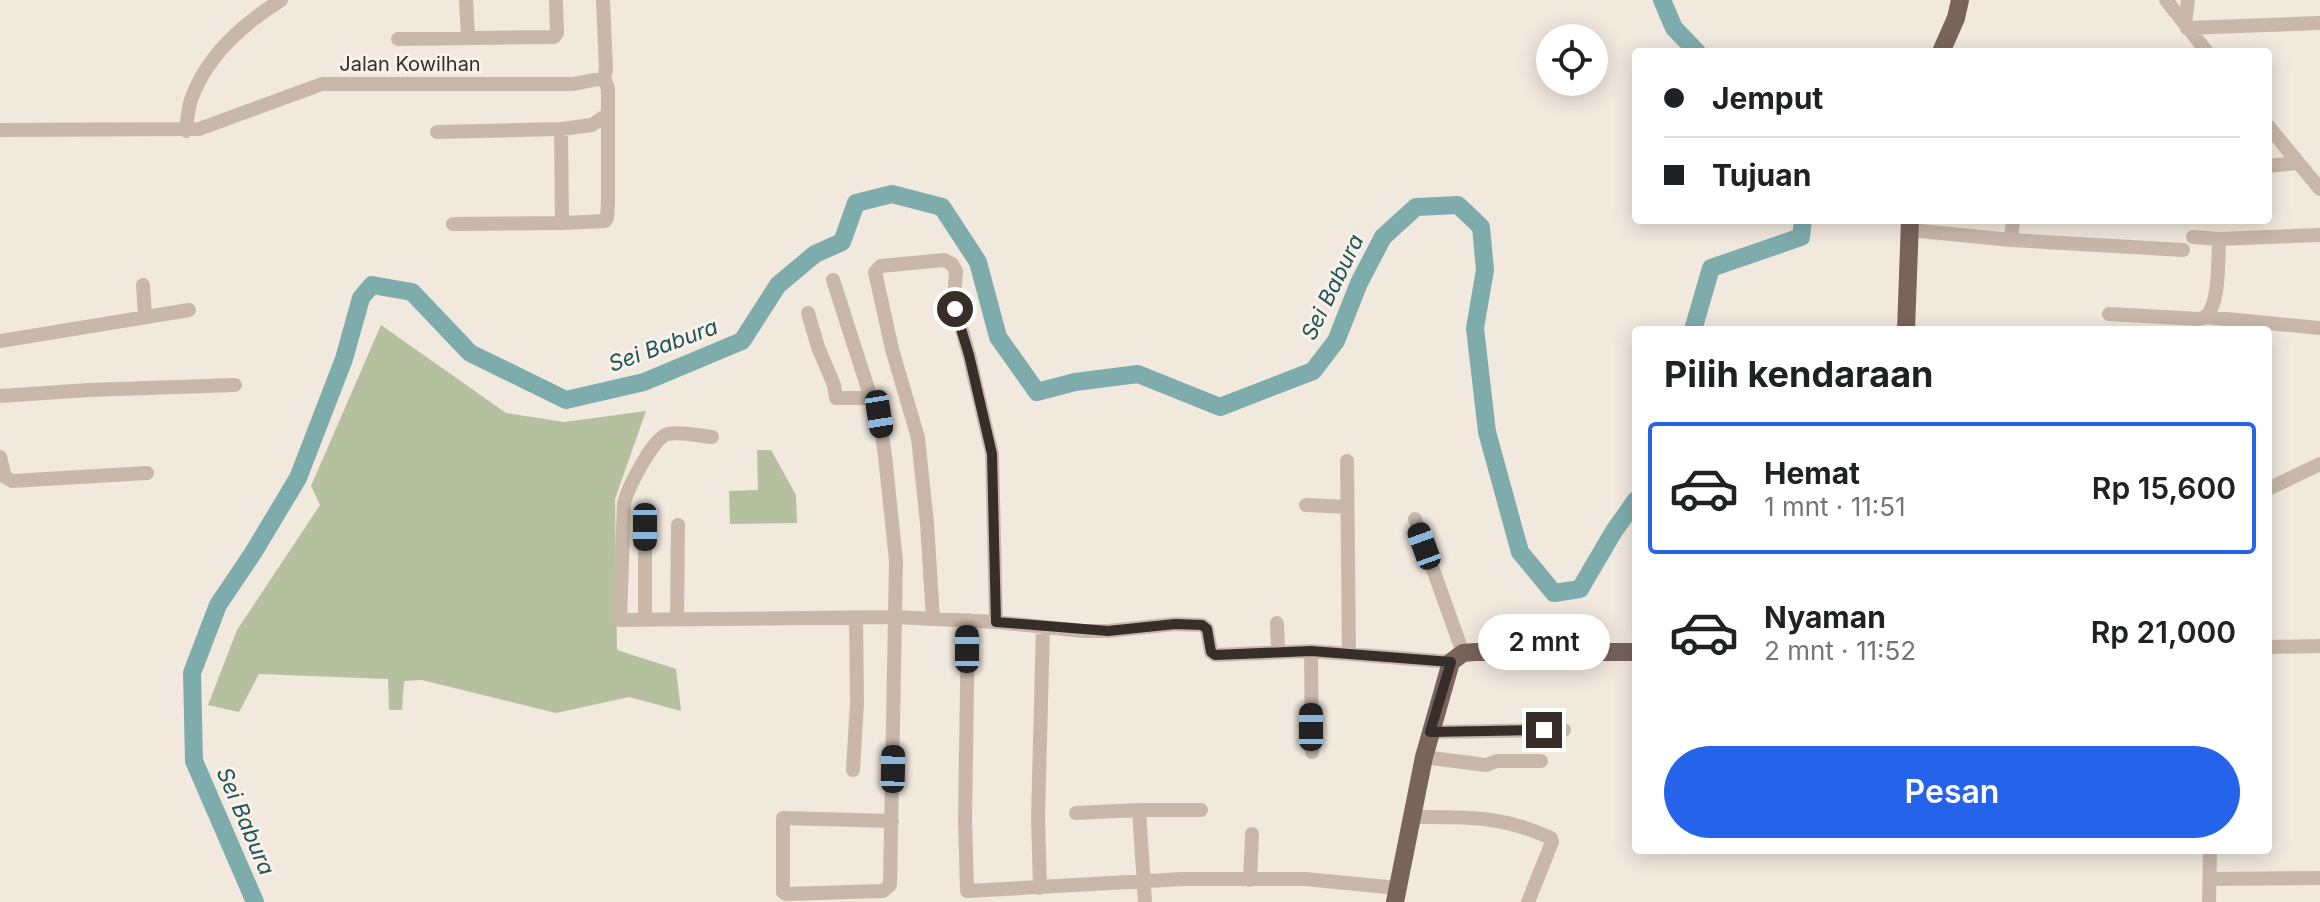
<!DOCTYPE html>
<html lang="id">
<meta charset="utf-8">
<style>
:root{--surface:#fff;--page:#f6f6f6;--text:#202124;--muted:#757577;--line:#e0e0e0;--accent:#2563eb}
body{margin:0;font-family:Inter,sans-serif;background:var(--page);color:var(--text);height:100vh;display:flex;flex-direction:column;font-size:30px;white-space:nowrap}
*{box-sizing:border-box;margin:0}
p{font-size:26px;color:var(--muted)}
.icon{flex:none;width:44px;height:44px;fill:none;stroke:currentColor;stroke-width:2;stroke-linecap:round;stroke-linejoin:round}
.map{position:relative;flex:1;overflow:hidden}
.side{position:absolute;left:1632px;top:326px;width:640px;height:528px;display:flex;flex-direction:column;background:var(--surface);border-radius:8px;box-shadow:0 4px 20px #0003}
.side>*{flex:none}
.banner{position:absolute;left:1632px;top:48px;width:640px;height:176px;border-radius:8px;box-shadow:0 4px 20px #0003;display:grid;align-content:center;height:176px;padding:0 32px;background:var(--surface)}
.fabs{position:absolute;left:1536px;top:24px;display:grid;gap:16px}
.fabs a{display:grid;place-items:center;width:72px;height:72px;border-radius:50%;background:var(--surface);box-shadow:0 4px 20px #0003;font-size:40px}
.end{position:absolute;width:36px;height:36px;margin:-18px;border:10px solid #372d29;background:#fff;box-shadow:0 0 0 4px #fff}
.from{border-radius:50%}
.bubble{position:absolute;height:56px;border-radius:28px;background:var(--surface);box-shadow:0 4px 20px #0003;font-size:26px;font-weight:600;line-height:56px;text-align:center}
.car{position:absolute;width:24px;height:48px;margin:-24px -12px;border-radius:10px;box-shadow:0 0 6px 2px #0007;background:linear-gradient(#222 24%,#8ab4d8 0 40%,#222 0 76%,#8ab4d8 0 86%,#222 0)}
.banner b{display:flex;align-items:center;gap:28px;height:76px;font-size:30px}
.banner b+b{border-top:2px solid var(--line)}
.banner i{width:20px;height:20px;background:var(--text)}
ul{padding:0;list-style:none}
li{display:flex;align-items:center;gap:24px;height:132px;margin:0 16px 12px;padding:0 16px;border:4px solid transparent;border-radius:8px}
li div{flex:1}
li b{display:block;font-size:30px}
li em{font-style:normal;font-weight:600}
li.current{border-color:var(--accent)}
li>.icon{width:72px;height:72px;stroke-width:1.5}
h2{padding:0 32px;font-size:36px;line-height:96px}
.primary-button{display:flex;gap:16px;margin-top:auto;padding:16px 32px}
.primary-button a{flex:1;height:92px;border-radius:48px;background:var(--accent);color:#fff;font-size:32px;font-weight:600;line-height:92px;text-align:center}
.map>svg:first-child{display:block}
</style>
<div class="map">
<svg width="2320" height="902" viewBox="0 0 2320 902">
<rect width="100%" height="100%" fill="#f1e8de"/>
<path fill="#b5c09e" d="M 381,325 L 506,413 L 564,422 L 646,411 L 615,499 L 617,650 L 676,669 L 681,711 L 629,697 L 556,713 L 422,680 L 404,681 L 402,710 L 389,710 L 388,679 L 259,674 L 239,712 L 208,705 L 237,630 L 320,505 L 311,486 Z
M 757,450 L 771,450 L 796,495 L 797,523 L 730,524 L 729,491 L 758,490 Z"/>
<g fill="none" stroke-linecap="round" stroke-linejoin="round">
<path stroke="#7eacad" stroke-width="18" d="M 1662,0 L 1674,28 L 1697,52
M 1693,330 L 1711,268 L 1801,237 L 1803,220
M 255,902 L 194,761 L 192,673 L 218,605 L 253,553 L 298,478 L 344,359 L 361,298 L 372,285 L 412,292 L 470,353 L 566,400 L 644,382 L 742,341 L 778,285 L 815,254 L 842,242 L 856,203 L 892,194 L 942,207 L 978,262 L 998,337 L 1037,392 L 1075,382 L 1138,374 L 1220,407 L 1313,371 L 1336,341 L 1359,283 L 1383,237 L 1416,207 L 1458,205 L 1481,227 L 1485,270 L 1475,328 L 1487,432 L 1520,552 L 1554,593 L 1580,589 L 1614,531 L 1636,500"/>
<path stroke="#c9b8aa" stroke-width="14" d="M 466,0 L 468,37
M 2166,0 L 2207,52
M 2185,23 L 2188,0
M 2187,28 L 2320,23
M 398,39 L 554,37 L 557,33 L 556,0
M 2268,126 L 2320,189
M 561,129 L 562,223 L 605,221 L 607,218 L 608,202 L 608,89 L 604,78
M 0,130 L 199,129 L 322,84 L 573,84 L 604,78 L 606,70 L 603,0
M 186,131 C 187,121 188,109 191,100 C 206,56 243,24 281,0
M 437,132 L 561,129 L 592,125 L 608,114
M 2268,166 L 2298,163
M 453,224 L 562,223
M 1910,230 L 2011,240 L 2183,250
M 2193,237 L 2219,239 L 2320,235
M 2011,240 L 2013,220
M 833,280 L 871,398 L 879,414 L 885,456 L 896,561 L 890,885 L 883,891 L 786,894 L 783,892 L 783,818 L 892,821
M 143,285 L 145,316
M 808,313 L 818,347 L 834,385 L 836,398 L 871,398
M 2109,314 L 2199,319 L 2206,317 L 2320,328
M 2206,317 C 2220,302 2218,260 2219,239
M 0,341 L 189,310
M 0,396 L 89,390 L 235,385
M 712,437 C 699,436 681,431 668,434 C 653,437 628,488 624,503 L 620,620 L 895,617 L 996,622 L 1083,631 L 1108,631 L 1175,624 L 1202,625 L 1207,629 L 1211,652 L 1215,655 L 1311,651 L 1451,662
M 0,457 L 5,477 L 12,481 L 147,473
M 1347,461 L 1349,653
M 2268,489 L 2320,464
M 1306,505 L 1347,507
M 1415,519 L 1463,653
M 677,618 L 678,525
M 645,619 L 645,527
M 933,619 L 927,523 L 918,438 L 892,349 L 875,272 L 881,266 L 944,260 L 952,264 L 956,271 L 954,302 L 969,355 L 992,454 L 996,622
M 968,620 L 965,820 L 967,891 L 1183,879 L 1305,879 L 1398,888
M 1277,623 L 1278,651
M 2268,647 L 2320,646
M 1311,651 L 1312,752
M 1430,732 L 1564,730
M 1424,757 L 1486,765 L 1497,761 L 1541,761
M 853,770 L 857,703 L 856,618
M 1139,810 L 1145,902
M 1076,813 L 1139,810 L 1201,810
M 1411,817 C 1464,817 1501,815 1551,838 L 1552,842 L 1528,902
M 2210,879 L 2320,878
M 1250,880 L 1252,834
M 1040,888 L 1038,818 L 1043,627
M 2209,902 L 2210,850"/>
<path stroke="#78645b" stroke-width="18" d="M 1941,52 L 1956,18 L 1960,0
M 1906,330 L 1910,220
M 1395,902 L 1424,757 L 1451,662 L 1463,653 L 1475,652 L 1636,652"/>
</g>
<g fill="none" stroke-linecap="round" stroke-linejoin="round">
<path stroke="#372d29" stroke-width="10" d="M 955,309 L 969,355 L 992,454 L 996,622 L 1108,631 L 1175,624 L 1202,625 L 1207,629 L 1211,652 L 1215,655 L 1311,651 L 1451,662 L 1430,732 L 1544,730"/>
</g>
<g text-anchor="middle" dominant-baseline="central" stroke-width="6" stroke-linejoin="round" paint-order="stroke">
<g font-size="20" fill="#372d29" stroke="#f9f2ea">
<text x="410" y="64">Jalan Kowilhan</text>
</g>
<g font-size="22" font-style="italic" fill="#215456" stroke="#f9f2ea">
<text transform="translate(1332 287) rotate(-64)">Sei Babura</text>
<text transform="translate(663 345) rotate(-20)">Sei Babura</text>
<text transform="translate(246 821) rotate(67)">Sei Babura</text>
</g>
</g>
</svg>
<div class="fabs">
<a><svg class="icon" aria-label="locate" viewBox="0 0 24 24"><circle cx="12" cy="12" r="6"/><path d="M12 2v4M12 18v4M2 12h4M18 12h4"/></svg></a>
</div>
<i class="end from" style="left:955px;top:309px"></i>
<i class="end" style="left:1544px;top:730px"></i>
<div class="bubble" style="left:1478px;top:614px;width:132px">2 mnt</div>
<i class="car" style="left:879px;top:414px;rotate:171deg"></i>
<i class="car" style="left:645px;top:527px;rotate:180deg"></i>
<i class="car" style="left:1424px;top:546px;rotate:340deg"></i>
<i class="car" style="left:967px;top:649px;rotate:0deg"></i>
<i class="car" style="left:1311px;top:727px;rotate:0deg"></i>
<i class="car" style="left:893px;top:769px;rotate:1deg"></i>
<div class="banner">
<b><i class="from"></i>Jemput</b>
<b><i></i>Tujuan</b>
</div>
<section class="side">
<h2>Pilih kendaraan</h2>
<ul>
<li class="current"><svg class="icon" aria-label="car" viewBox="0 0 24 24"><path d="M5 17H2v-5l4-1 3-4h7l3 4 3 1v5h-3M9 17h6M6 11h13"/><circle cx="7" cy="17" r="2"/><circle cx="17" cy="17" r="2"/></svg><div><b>Hemat</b><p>1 mnt · 11:51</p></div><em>Rp 15,600</em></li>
<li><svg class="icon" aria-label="car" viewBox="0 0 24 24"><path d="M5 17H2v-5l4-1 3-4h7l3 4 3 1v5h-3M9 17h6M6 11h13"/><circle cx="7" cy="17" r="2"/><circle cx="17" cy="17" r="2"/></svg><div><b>Nyaman</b><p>2 mnt · 11:52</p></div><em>Rp 21,000</em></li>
</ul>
<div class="primary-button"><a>Pesan</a></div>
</section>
</div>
